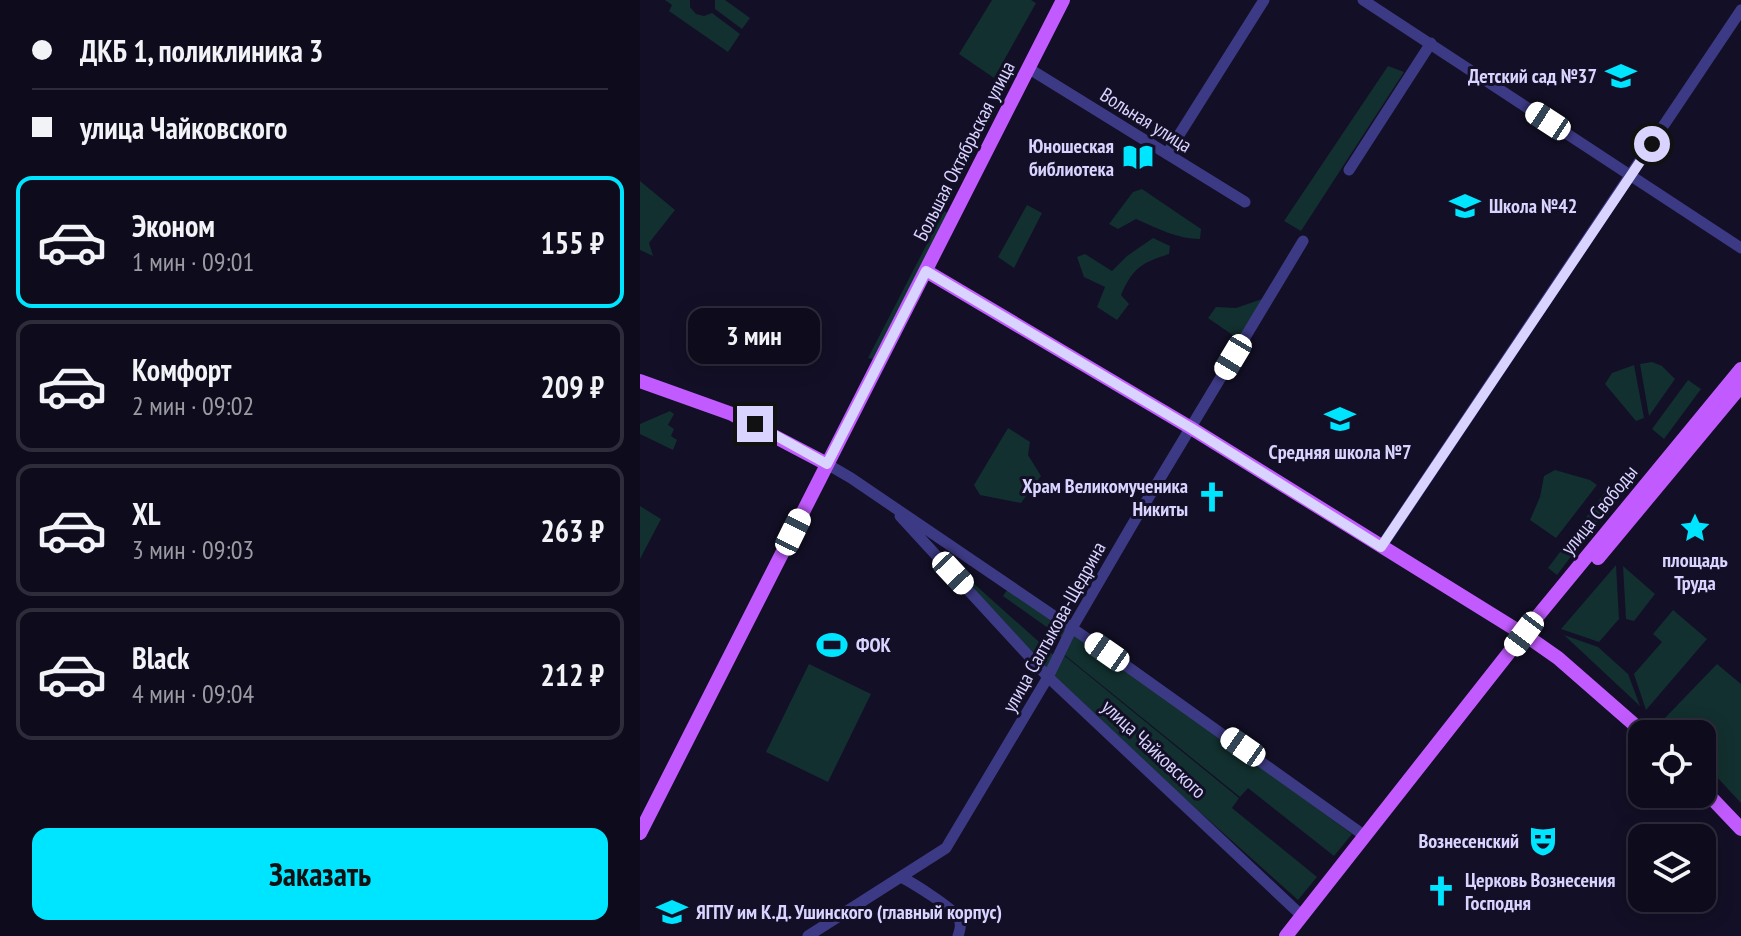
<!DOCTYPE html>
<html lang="ru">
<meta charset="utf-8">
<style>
:root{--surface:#0e0b1c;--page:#171425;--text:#f1f3f6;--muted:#9b9ba3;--line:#2e2b3b;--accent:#00e5ff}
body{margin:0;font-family:"PT Sans Narrow",sans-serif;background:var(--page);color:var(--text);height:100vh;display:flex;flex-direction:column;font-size:30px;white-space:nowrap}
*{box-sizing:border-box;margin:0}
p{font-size:26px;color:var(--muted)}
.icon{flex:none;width:44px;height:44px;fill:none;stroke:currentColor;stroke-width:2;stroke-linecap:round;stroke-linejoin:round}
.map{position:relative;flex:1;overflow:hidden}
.panel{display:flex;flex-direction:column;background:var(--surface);width:640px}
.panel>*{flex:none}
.guide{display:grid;align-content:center;height:176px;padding:0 32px;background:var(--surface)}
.tools{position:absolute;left:988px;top:720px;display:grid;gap:16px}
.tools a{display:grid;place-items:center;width:88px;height:88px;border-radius:16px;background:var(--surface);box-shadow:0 4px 20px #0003,0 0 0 2px var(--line);font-size:40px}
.end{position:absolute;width:36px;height:36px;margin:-18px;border:10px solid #d9d4ff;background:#111;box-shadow:0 0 0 4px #111}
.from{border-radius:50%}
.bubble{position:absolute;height:56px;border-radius:16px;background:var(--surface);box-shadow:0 4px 20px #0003,0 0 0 2px var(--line);font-size:26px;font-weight:600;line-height:56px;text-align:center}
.car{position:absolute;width:24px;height:48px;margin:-24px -12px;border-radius:10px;box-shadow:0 0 6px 2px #0007;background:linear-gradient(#fff 24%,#345 0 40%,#fff 0 76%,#345 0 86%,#fff 0)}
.guide b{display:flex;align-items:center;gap:28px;height:76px;font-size:30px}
.guide b+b{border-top:2px solid var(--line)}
.guide i{width:20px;height:20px;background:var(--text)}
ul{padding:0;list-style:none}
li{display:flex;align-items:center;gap:24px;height:132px;margin:0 16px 12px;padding:0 16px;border:4px solid var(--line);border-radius:16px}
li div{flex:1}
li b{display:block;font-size:30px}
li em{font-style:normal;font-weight:600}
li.current{border-color:var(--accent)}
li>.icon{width:72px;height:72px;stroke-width:1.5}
.cta{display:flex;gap:16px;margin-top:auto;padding:16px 32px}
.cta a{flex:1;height:92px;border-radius:16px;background:var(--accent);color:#111;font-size:32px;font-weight:600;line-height:92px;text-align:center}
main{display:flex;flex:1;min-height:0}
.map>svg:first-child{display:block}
</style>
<main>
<section class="panel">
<div class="guide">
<b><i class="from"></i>ДКБ 1, поликлиника 3</b>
<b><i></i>улица Чайковского</b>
</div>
<ul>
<li class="current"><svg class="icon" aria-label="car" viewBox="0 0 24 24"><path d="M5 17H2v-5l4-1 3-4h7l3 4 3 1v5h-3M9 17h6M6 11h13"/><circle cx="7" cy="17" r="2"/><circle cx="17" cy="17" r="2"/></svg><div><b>Эконом</b><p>1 мин · 09:01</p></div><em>155 ₽</em></li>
<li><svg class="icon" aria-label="car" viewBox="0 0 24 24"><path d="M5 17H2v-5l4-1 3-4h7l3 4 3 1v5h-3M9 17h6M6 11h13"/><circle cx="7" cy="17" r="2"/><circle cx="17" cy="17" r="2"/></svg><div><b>Комфорт</b><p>2 мин · 09:02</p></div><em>209 ₽</em></li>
<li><svg class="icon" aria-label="car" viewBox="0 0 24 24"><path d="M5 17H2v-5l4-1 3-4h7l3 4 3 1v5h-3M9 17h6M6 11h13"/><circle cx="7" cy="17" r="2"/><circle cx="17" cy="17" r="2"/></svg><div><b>XL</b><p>3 мин · 09:03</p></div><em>263 ₽</em></li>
<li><svg class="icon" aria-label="car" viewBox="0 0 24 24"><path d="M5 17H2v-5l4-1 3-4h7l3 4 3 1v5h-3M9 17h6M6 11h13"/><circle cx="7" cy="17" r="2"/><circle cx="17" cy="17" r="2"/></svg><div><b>Black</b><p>4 мин · 09:04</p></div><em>212 ₽</em></li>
</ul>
<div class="cta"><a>Заказать</a></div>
</section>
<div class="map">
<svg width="1101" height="936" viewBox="0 0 1101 936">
<rect width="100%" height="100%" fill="#130f26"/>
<path fill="#12302f" d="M 25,0 L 50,0 L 50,7 L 56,14 L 64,16 L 72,13 L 100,34 L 88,52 L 29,11 L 32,5 Z
M 75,0 L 85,0 L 110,18 L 102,29 L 75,9 Z
M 352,0 L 391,0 L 396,3 L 354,78 L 319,54 Z
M 748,66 L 764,72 L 661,231 L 644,221 Z
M 0,181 L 35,210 L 9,243 L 13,256 L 0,250 Z
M 502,189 L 561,229 L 560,239 C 537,239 517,228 496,219 L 478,229 L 469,224 L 493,192 Z
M 387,205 L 402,213 L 374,268 L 358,257 Z
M 304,211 L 309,214 L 233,359 L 228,358 Z
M 513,238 L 530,246 L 529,254 C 501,263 493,268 481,295 L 489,304 L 477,320 L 457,307 L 465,287 L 444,277 L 437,257 L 445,254 L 472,271 L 487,256 Z
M 625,298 L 599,343 L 594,336 L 568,318 L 576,307 L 596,308 Z
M 1012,362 L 1022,366 L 1035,379 L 1009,416 L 1000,364 Z
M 994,365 L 1004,418 L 996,421 L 965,384 L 972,373 Z
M 1048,380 L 1061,389 L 1024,439 L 1012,429 Z
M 30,411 L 34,414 L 28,425 L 34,429 L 31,436 L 37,440 L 33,450 L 0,434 L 0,424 Z
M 368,428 L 390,442 L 388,455 L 401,476 L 381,503 L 340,495 L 334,485 Z
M 915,470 L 950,480 L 957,485 L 916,538 L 890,520 L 900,497 L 904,476 Z
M 966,491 L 975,498 L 917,575 L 908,568 Z
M 0,506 L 21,519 L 0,559 Z
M 313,565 L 417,658 L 408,675 L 310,569 Z
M 976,565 L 979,619 L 959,642 L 921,629 Z
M 983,566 L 1015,594 L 994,621 L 986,619 Z
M 369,587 L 431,628 L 425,640 L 363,596 Z
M 1033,610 L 1067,639 L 1006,710 L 994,674 L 1022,642 L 1013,634 Z
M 432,629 L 712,834 L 694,856 L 608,788 L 600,797 L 421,652 Z
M 924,635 L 958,647 L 988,674 L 1000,706 Z
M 421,653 L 599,798 L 592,808 L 677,877 L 658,900 L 409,677 Z
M 169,664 L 231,694 L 188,782 L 126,752 Z
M 1077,664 L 1101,684 L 1101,803 L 1062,761 L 1062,734 L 1036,734 L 1023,720 Z"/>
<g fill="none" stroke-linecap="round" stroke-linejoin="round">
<path stroke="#3d3a85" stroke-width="11" d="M 723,0 L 1101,248
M 388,68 L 605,202
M 527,154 L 624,0
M 709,170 L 791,43
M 187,464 L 211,478 L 467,652 L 725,836
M 260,516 L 408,677 L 662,916
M 741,547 L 1101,10
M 261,877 C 273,883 311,907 318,917 C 322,924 320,930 318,936
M 168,936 L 306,848 L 408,677 L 432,628 L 495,520 L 663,241"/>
<path stroke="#c25bff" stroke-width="14" d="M 286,271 L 551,428 L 888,637 L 918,658 L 1005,734
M 0,381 L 92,414 L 187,464
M 958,558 L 1101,386
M 1062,788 L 1101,829
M 0,833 L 423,0
M 646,936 L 897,617 L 1101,369"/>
</g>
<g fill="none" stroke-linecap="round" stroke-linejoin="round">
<path stroke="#d9d4ff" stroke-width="10" d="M 115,424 L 187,464 L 286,271 L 551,428 L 741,547 L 1012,144"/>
</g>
<defs>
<g id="school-bare" transform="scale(2.4)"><path d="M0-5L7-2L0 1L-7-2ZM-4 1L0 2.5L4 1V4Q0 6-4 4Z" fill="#00e5ff" stroke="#130f26" stroke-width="2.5" paint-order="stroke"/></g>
<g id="library-bare" transform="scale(2.4)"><path d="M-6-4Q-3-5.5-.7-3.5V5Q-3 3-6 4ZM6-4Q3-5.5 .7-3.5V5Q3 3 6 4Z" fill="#00e5ff" stroke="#130f26" stroke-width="2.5" paint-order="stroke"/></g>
<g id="church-bare" transform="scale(2.4)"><path d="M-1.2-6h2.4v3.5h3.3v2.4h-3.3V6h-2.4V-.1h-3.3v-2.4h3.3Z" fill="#00e5ff" stroke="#130f26" stroke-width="2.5" paint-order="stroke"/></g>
<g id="sight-bare" transform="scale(2.4)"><path d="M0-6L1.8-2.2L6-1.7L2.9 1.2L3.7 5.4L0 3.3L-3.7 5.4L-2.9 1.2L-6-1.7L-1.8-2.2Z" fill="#00e5ff" stroke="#130f26" stroke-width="2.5" paint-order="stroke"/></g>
<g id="stadium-bare" transform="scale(2.4)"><path d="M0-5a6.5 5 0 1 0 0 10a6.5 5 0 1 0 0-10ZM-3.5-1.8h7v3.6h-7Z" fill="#00e5ff" stroke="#130f26" stroke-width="2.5" paint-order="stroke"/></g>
<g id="theatre-bare" transform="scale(2.4)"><path d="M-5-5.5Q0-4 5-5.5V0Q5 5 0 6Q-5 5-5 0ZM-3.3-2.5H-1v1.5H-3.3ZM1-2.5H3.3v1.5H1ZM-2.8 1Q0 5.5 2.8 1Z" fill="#00e5ff" stroke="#130f26" stroke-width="2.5" paint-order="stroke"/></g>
<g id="university-bare" transform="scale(2.4)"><path d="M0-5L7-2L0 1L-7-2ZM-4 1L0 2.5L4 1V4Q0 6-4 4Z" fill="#00e5ff" stroke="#130f26" stroke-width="2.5" paint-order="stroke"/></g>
</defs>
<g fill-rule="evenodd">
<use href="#school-bare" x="981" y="76"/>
<use href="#library-bare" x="498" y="157"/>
<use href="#school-bare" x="825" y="206"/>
<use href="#school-bare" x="700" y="419"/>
<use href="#church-bare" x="572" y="497"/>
<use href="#sight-bare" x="1055" y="528"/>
<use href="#stadium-bare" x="192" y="645"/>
<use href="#theatre-bare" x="903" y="841"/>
<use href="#church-bare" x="801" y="891"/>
<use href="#university-bare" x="32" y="912"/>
</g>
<g text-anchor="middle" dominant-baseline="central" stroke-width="6" stroke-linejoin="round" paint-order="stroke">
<g font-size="20" font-weight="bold" fill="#d9d4ff" stroke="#130f26" text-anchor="end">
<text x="957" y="76">Детский сад №37</text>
<text x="474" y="146">Юношеская<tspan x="474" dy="23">библиотека</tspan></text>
<text x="849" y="206" text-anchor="start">Школа №42</text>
<text x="700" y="452" text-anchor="middle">Средняя школа №7</text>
<text x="548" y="486">Храм Великомученика<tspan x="548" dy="23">Никиты</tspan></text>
<text x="1055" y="560" text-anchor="middle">площадь<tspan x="1055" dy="23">Труда</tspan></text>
<text x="216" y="645" text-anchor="start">ФОК</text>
<text x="879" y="841">Вознесенский</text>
<text x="825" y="880" text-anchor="start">Церковь Вознесения<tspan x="825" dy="23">Господня</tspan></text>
<text x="56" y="912" text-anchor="start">ЯГПУ им К.Д. Ушинского (главный корпус)</text>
</g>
<g font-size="20" fill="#d9d4ff" stroke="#130f26">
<text transform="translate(506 120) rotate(32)">Вольная улица</text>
<text transform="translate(324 151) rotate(-63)">Большая Октябрьская улица</text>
<text transform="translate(959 510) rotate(-51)">улица Свободы</text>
<text transform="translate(414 627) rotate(-61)">улица Салтыкова-Щедрина</text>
<text transform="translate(514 749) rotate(43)">улица Чайковского</text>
</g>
</g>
</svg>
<div class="tools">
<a><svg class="icon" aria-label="locate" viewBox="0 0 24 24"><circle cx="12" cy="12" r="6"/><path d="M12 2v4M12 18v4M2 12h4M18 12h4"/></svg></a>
<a><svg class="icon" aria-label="layers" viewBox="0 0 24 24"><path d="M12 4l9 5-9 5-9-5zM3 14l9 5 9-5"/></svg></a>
</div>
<i class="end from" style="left:1012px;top:144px"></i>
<i class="end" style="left:115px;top:424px"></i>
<div class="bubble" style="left:48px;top:308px;width:132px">3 мин</div>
<i class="car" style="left:908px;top:121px;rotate:303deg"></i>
<i class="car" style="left:593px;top:357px;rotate:211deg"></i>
<i class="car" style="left:153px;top:532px;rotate:26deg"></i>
<i class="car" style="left:313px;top:573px;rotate:137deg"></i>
<i class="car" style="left:884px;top:634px;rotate:217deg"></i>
<i class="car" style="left:467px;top:652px;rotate:305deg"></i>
<i class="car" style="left:603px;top:747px;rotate:305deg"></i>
</div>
</main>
